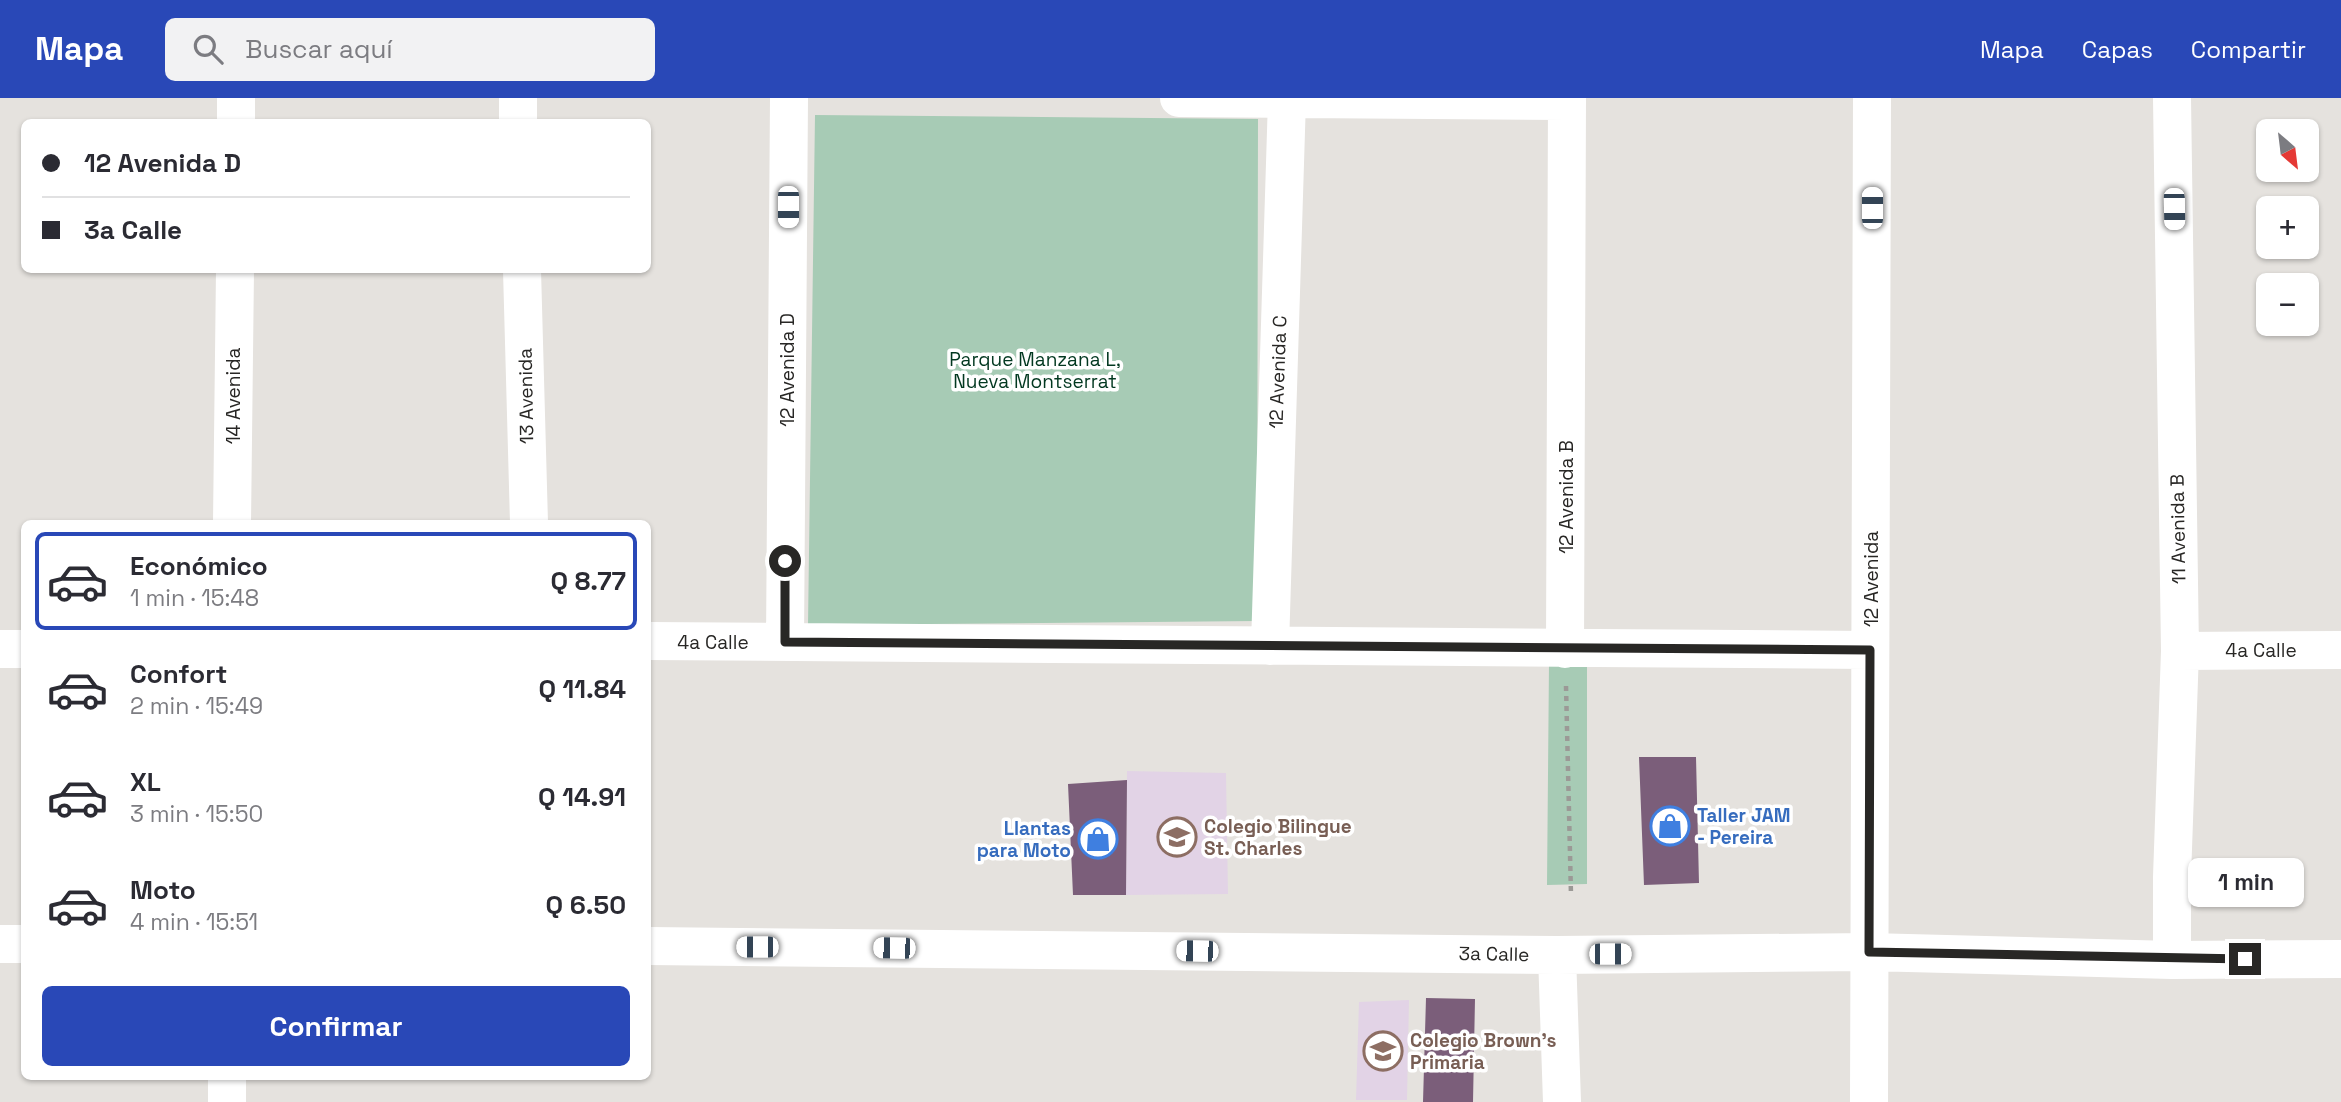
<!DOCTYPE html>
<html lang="es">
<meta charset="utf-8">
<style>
:root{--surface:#fff;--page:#f2f2f3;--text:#2b2b33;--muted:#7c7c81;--line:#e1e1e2;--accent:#2948b7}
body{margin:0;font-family:"Space Grotesk",sans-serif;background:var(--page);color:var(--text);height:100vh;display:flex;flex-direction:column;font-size:26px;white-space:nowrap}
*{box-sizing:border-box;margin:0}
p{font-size:23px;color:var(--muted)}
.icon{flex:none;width:38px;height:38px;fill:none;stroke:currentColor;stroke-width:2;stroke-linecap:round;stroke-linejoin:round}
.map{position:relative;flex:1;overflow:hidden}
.panel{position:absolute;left:21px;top:422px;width:630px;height:560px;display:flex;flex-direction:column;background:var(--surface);border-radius:10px;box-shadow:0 2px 5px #0004}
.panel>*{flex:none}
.top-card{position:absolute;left:21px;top:21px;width:630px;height:154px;border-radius:10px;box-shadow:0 2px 5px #0004;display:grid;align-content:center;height:154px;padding:0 21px;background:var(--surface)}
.needle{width:46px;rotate:152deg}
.buttons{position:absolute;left:2256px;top:21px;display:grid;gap:14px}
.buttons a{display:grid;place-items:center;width:63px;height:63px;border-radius:10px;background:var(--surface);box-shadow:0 2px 5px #0004;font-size:35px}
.end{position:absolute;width:32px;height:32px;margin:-16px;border:9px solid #282725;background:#fff;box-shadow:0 0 0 4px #fff}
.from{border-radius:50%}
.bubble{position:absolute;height:49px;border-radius:10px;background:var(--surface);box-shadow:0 2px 5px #0004;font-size:23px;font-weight:800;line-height:49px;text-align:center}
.car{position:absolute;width:21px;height:42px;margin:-21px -10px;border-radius:9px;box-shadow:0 0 5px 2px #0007;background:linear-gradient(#fff 24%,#345 0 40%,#fff 0 76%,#345 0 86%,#fff 0)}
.top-card b{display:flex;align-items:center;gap:24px;height:66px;font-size:26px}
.top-card b+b{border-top:2px solid var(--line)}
.top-card i{width:18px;height:18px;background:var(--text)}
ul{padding:12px 0 0;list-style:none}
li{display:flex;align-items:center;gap:21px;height:98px;margin:0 14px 10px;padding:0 7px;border:4px solid transparent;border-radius:10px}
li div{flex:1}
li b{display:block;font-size:26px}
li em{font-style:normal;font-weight:800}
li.active{border-color:var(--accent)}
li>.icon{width:63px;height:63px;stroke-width:1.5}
.cta{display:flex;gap:14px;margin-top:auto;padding:14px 21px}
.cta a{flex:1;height:80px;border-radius:10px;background:var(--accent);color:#fff;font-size:28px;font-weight:800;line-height:80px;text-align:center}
header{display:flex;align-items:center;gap:42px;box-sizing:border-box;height:98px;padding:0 35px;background:var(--accent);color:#fff}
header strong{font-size:33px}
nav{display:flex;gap:38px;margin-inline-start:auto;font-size:24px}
.search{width:490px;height:63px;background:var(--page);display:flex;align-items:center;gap:18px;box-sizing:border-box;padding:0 24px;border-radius:10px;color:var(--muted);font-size:26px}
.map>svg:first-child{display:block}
</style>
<header>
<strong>Mapa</strong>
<div class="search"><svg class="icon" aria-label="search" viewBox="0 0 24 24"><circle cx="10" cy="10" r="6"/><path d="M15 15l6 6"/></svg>Buscar aquí</div>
<nav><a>Mapa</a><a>Capas</a><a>Compartir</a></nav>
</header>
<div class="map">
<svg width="2341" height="1004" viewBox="0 0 2341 1004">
<rect width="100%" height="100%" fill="#e5e2de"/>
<path fill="#e2d3e6" d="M 1127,673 L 1226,675 L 1228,796 L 1126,797 Z
M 1409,902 L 1407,1002 L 1356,1002 L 1359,904 Z"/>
<path fill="#a7cbb5" d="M 815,17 L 1258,21 L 1257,523 L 808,527 Z
M 1549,565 L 1587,565 L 1587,786 L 1547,787 Z"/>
<path fill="#7b5e7a" d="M 1639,659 L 1696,659 L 1699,785 L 1644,787 Z
M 1127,682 L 1126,797 L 1073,797 L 1068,686 Z
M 1426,900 L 1475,901 L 1473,1004 L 1423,1004 Z"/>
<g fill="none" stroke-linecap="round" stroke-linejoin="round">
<path stroke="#9b9996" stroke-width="4.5" stroke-dasharray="5 5" stroke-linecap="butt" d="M 1566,588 L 1571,797"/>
<path stroke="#fff" stroke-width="38" d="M 518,0 L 518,24
M 1179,0 L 1567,3
M 2172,0 L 2180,553 L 2172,779 L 2172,862
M 236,24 L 236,0
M 522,172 L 529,425
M 232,425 L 235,172
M 648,543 L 1870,552
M 785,544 L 789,0
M 1270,548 L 1287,1
M 0,551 L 24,551
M 1565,551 L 1567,0
M 2180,553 L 2341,552
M 0,846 L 24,846
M 648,848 L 1557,857 L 1869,854 L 2172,862 L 2341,861
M 1557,857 L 1562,1004
M 227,1004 L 227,978
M 1869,1004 L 1872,0"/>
</g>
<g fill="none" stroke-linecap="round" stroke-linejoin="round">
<path stroke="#282725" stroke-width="9" d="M 785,463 L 785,544 L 1870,552 L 1869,854 L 2245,861"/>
</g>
<defs>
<g id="shop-ring" transform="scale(2.0125)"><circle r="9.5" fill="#fff" stroke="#3f7fe0" stroke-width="1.5"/><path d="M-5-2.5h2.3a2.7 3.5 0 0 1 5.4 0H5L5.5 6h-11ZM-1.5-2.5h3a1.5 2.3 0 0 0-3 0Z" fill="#3f7fe0"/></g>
<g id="school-ring" transform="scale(2.0125)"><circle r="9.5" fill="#fff" stroke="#8d6e63" stroke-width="1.5"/><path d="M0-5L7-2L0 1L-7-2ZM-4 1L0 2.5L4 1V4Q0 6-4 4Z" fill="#8d6e63"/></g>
</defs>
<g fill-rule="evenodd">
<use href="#shop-ring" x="1670" y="728"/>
<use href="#school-ring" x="1177" y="739"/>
<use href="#shop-ring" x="1098" y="741"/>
<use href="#school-ring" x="1383" y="953"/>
</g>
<g text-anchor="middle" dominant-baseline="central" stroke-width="7" stroke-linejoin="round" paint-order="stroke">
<g font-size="19" fill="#023820" stroke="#fff">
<text x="1035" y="261">Parque Manzana L,<tspan x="1035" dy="22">Nueva Montserrat</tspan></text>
</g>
<g font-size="19" fill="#282725" stroke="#fff">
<text transform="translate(787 272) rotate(-90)">12 Avenida D</text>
<text transform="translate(1278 274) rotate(-88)">12 Avenida C</text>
<text transform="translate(233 298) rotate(-90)">14 Avenida</text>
<text transform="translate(526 298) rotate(-91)">13 Avenida</text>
<text transform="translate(1566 399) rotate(-90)">12 Avenida B</text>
<text transform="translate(2178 431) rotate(-91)">11 Avenida B</text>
<text transform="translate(1871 481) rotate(-90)">12 Avenida</text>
<text x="713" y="544">4a Calle</text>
<text x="2261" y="552">4a Calle</text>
<text transform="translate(1494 856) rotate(1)">3a Calle</text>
</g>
<g font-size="19" font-weight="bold" fill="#366cbe" stroke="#fff" text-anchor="start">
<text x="1697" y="717">Taller JAM<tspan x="1697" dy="22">- Pereira</tspan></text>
<text x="1071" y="730" text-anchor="end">Llantas<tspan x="1071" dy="22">para Moto</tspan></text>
</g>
<g font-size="19" font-weight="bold" fill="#785e54" stroke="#fff" text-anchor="start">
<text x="1204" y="728">Colegio Bilingue<tspan x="1204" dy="22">St. Charles</tspan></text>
<text x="1410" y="942">Colegio Brown's<tspan x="1410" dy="22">Primaria</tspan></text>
</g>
</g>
</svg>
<div class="buttons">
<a><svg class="needle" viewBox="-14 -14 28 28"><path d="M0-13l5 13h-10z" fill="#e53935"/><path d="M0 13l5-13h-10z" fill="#7c7c81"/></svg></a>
<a>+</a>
<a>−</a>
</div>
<i class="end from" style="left:785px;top:463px"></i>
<i class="end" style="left:2245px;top:861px"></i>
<div class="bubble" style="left:2188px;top:760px;width:116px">1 min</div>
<i class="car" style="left:788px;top:109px;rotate:180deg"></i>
<i class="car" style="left:1872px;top:110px;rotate:0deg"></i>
<i class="car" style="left:2174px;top:111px;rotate:179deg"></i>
<i class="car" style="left:757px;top:849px;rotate:270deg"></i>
<i class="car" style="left:894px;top:850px;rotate:271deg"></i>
<i class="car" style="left:1197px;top:853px;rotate:271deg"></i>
<i class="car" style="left:1610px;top:856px;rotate:90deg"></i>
<div class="top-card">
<b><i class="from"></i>12 Avenida D</b>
<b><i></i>3a Calle</b>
</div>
<section class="panel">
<ul>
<li class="active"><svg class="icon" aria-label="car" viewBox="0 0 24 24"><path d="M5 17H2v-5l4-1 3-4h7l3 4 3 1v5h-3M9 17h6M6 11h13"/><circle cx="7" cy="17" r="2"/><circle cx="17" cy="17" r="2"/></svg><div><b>Económico</b><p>1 min · 15:48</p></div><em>Q 8.77</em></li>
<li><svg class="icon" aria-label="car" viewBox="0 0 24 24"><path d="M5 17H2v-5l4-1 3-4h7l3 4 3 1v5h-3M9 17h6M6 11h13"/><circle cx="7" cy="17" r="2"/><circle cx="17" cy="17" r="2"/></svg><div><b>Confort</b><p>2 min · 15:49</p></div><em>Q 11.84</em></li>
<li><svg class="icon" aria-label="car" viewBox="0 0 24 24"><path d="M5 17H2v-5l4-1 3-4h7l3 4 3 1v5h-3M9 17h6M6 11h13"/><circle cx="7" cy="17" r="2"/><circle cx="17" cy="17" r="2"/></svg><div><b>XL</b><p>3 min · 15:50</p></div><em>Q 14.91</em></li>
<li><svg class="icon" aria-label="car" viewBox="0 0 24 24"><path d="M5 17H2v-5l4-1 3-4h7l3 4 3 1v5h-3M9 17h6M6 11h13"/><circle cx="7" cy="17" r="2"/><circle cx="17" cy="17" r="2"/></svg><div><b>Moto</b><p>4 min · 15:51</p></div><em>Q 6.50</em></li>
</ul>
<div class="cta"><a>Confirmar</a></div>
</section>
</div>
